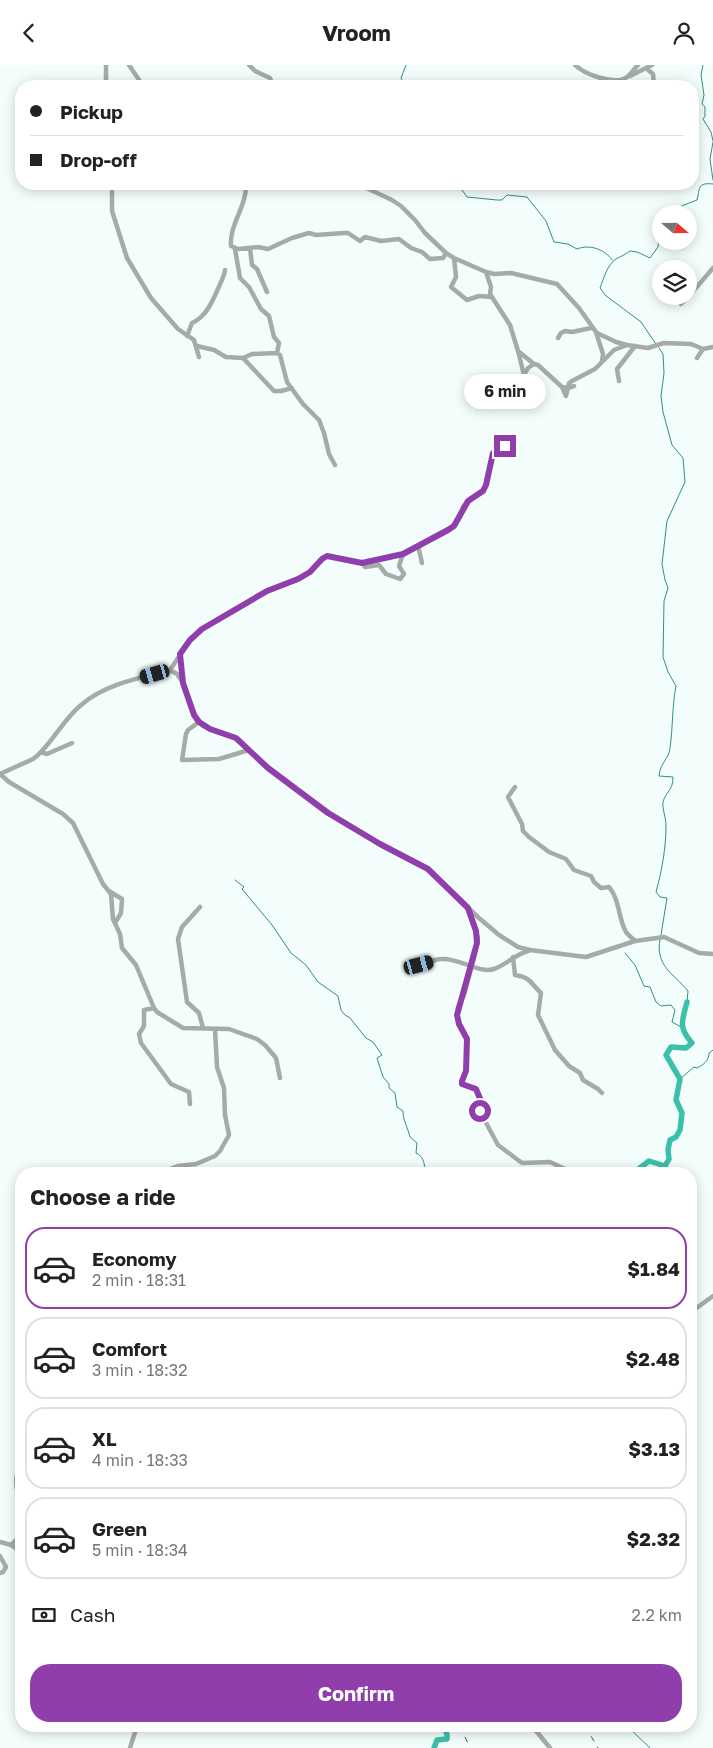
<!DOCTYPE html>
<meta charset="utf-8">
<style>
:root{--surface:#fff;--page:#f6f6f6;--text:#222;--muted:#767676;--line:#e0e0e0;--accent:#913ead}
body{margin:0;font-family:"Golos Text",sans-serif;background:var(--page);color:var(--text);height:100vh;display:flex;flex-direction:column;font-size:19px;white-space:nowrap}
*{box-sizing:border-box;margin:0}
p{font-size:16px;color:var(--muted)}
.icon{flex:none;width:28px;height:28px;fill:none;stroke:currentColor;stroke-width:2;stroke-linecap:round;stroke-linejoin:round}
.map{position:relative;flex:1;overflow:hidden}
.side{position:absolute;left:15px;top:1102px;width:682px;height:565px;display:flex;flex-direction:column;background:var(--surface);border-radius:20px;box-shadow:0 2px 12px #0003}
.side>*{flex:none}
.hud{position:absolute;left:15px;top:15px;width:684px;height:110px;border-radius:20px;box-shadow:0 2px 12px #0003;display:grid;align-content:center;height:110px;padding:0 15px;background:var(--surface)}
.needle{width:32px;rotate:110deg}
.buttons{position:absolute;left:652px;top:140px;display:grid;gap:10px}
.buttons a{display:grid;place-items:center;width:45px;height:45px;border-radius:50%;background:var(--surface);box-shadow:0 2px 12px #0003;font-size:25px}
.end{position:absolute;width:22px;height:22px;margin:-11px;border:6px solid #913ead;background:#fff;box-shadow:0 0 0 2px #fff}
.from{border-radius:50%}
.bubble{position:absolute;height:35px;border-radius:18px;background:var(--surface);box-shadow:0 2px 12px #0003;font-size:16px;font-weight:700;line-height:35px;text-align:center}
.car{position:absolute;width:15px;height:30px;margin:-15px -8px;border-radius:6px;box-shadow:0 0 4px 1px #0007;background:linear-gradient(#222 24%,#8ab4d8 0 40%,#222 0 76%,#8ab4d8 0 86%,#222 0)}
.hud b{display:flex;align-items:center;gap:18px;height:48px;font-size:19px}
.hud b+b{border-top:1px solid var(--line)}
.hud i{width:12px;height:12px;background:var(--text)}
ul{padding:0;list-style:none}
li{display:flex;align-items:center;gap:15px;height:82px;margin:0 10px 8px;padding:0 5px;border:2px solid var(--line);border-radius:20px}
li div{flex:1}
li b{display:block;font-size:19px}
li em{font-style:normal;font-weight:700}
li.on{border-color:var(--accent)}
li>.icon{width:45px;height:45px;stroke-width:1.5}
h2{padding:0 15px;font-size:22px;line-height:60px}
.pay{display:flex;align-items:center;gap:12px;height:55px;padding:0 15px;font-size:19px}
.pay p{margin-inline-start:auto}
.cta{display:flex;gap:10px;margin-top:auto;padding:10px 15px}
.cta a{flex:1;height:58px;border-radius:20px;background:var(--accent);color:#fff;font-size:20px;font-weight:700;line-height:58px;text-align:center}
header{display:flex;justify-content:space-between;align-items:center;height:65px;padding:0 15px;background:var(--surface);font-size:22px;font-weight:700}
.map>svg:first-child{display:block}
</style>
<header><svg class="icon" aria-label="back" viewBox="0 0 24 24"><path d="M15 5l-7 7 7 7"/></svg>Vroom<svg class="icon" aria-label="person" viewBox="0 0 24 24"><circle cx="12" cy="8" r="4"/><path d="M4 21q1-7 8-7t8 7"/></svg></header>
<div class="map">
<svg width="713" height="1683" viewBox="0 0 713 1683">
<rect width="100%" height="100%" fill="#f3fdfb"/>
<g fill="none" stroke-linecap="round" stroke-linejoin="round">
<path stroke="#329081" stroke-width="1" d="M 703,0 L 701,10 L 704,30 L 702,39 L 705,42 L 705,51 L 703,54 L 711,67 L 713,76
M 405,21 L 401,13 L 406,0
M 713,77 L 710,94 L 713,115
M 455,119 L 455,122 L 462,125 L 467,132 L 497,135 L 502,135 L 507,130 L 527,132 L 546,156 L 554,177 L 568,179 L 577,184 C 589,179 605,184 612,195
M 674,149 L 679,142 L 697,135 C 700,124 697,117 713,119
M 656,279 L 641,257 L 605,230 L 600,223 C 604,213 607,200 616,194 C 621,191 625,190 630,186 L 637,187 L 650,193 L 658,182 L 659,170 L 661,167
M 659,283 L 663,289 L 664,308 L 661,331 L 663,347 L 672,380 L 683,393 L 685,417 L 667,456 L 662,499 L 665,515 L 668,523 L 664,536 L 663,592 L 668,607 L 676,621 C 672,641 673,662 670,683 C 669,694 660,698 659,711 L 673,712 C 673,726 666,726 663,737 C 662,743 666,753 666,760 C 666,783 662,805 656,827 L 660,832 L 667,833 L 661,870
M 235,815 L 244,822 L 242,824 L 272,860 L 291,888 L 306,900 L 318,917 L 338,931 L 341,945 L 345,950 L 350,953 L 366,973 L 373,977 L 382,990 L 377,993 L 383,1012 L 389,1019 L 389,1023 L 395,1028 L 397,1042 L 403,1046 C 403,1056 408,1063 410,1072 L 417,1078 L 416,1088 C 423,1091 424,1097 425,1104 L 435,1106 L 434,1109
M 660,874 C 655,901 673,908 688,926 L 687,937
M 625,888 L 635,900 L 644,921 L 650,922 L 656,937 L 661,941 L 671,940 L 675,945 L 672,957 L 683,963
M 680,1014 L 694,1002 L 697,1003 C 703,1000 709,996 709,988 L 713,985
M 627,1661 L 650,1683"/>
<path stroke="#3bc0ab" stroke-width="5.5" d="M 606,1109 L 608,1106 L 619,1109
M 632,1109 L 649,1096 L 665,1101 L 669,1094 L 668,1085 L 670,1075 L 676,1072 L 680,1065 L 682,1048 L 676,1035 L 680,1014 L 666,990 L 671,982 L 686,983 L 692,978 C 678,962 682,956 687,937
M 434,1683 L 437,1675 L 447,1674 C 448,1669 445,1663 441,1661"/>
<path stroke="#a6aaa9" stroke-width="4.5" d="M 106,0 L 106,21
M 129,0 L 143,21
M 249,0 L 255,6 L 270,13 L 273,21
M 575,0 C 584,9 615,21 627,12 C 631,9 634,4 638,0
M 647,4 L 653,9 L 654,21
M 630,11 L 652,0
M 112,119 L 112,146 L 127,193 L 151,233 L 178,264 L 194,275 L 199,292
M 246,119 C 247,141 229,160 231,181 L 238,184 L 258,182 L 268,184 L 292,173 L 309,168 L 316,170 L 344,168 L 348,168 L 360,176 L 365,172 L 381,176 L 399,174 L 411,183 L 422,187 L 430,194 L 443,193 L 446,188
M 358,119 L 392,135 L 401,141 L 415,155 L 425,168 L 446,188 L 454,193 L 486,207 L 494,209 L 511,208 L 557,219 L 579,243 L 596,267 L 603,289 L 602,296
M 250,183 L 252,200 L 257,204 L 267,227
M 235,184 L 240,213 L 249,222 L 261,244 L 269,251 L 274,272 L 279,278 L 277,288 L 280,290 L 287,317 L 303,339 L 319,355 L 324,368 L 329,389 L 335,400
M 454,193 L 456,212 L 451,222 L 467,235 L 479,231 L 492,232
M 486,207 L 491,222 L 490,229 L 510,260 L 518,286 L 534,299 L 538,300 L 562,322 L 568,323 L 574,321
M 661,214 L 661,215
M 681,239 C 693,227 702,216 713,203
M 597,268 L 616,277 L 627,280 L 648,283 L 664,278 L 691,279 L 703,284
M 187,271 L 192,258 C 197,256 204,250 207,245 C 211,240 225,210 225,205
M 558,273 L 561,268 L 565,266 L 572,267 L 591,263
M 197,281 L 214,285 L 226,292 L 243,293 L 274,326 L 281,326 L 292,323
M 518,286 L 524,310 L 519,320 L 518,340
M 243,293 L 252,289 L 277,288
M 697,293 L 703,284 L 713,282
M 524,310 L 528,303 L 534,299
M 619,316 L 617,304 L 635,281
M 562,322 L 566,331 L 569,318 L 572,316 L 595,304 L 614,285 L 627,280
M 418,481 L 422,498
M 363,498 L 365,502 L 379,500 L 386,509 L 400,514 L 404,509 L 399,501 L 403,489
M 180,589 L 183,617
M 170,605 L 190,575 L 202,564 L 267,526 L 299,514 L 310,507 L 322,494 L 327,491 L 362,498 L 403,489 L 454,461 L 460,452 L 463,442 L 468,436 L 483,425 L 486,420 L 493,388 L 505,381
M 199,657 L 188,665 L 186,669 L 182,695 L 219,694 L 249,685
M 41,687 L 47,689 L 72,678
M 0,709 L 33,694 L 38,690 C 54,675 64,654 81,640 C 105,619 140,613 170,605 L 177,609 L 183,618 L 195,650 L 203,661 L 236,673 L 268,703 L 328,747 L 380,779 L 427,804 L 479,853 L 499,870 L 518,882 L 530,885 L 586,892 L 635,876 L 664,872 L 699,888 L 713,889
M 0,709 L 9,717 L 63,749 L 73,758 L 103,819 L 111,829 L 113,854 L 120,869 L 122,883 L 136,900 L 154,943 L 157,947 L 183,963 L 229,964 L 257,974 L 265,980 L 276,993 L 280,1013
M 515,722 L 508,732 L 522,759 L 523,766 L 529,772 L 549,787 L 566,794 L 574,805 L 591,811 L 594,817 L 601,823 L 609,822 C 620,835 618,853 626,867 C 628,870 632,873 635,876
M 109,826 L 122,834 L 121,848 L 115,858
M 200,842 L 182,862 L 178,874 L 187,937 L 199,948 L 203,963
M 468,845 L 478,873 L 474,893 L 464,930 L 458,942 L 457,950 L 459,959 L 467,974 L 466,1006 L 462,1016 L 463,1020 C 475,1025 476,1021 481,1036 L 477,1041 L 498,1080 L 522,1098 L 550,1097 L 576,1109
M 513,892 L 515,910 C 532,913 530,918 541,928 L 538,950 L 555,985 L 569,1001 L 580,1008 L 583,1015 L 598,1024 L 602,1028
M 419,900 C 426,899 434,894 441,894 C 458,892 479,909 494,904 C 506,900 514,890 528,886
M 154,943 L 144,945 L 144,961 L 139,969 L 141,978 L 171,1019 L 189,1027 L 190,1039
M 109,1108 L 118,1108 L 128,1104 L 138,1106 L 164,1106 L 178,1101 L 196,1099 L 215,1091 L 220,1086 L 229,1070 L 225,1050 L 224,1023 L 217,1002 L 215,964
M 691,1247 L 713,1231
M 21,1399 C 13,1413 16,1424 21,1438
M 0,1477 L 11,1480 L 21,1470
M 11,1480 L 21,1487
M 0,1491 L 6,1502 L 3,1507 L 0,1508
M 532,1661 L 550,1683
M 130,1683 L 137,1661"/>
<path stroke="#505655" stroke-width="1" stroke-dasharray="6 6" stroke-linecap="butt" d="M 460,1661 L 470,1683
M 585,1661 L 598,1683"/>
</g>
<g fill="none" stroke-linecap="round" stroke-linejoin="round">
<path stroke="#913ead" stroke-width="6" d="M 480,1046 L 477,1041 L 481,1036 L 476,1024 L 462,1019 L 462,1016 L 466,1006 L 467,974 L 459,959 L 457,950 L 477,878 L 476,866 L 468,843 L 428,804 L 380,779 L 328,748 L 268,703 L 236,673 L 210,664 L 199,657 L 194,650 L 183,618 L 180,589 L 190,575 L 202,564 L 267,526 L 298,514 L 310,507 L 322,494 L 327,491 L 362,498 L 403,489 L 448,465 L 454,461 L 468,436 L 483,426 L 486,420 L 493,388 L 505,381"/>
</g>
</svg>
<div class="buttons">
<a><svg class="needle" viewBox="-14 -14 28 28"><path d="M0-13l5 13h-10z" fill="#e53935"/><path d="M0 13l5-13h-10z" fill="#767676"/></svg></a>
<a><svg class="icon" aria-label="layers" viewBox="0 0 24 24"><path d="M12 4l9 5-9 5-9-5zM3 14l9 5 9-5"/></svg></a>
</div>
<i class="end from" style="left:480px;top:1046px"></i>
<i class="end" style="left:505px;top:381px"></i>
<div class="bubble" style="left:464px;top:309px;width:82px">6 min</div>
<i class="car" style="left:155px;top:609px;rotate:254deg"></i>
<i class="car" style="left:419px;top:900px;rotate:75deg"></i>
<div class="hud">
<b><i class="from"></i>Pickup</b>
<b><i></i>Drop-off</b>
</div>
<section class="side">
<h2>Choose a ride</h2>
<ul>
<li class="on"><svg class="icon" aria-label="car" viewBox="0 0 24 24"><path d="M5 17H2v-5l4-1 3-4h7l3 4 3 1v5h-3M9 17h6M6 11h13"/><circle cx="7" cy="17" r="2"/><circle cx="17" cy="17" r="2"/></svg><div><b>Economy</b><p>2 min · 18:31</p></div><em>$1.84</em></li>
<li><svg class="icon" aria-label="car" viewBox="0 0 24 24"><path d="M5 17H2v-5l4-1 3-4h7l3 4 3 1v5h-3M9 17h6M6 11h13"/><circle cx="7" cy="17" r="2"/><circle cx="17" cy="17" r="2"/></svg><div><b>Comfort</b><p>3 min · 18:32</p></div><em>$2.48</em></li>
<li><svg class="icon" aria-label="car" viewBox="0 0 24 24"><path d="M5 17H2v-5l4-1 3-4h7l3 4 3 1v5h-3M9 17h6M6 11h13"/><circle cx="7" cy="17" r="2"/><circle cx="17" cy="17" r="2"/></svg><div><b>XL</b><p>4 min · 18:33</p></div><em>$3.13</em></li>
<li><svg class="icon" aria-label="car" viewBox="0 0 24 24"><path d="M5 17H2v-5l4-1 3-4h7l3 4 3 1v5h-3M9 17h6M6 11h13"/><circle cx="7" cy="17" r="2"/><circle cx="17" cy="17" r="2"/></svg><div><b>Green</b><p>5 min · 18:34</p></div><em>$2.32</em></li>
</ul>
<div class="pay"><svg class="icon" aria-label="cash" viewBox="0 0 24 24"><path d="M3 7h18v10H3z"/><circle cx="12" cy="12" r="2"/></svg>Cash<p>2.2 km</p></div>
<div class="cta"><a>Confirm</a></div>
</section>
</div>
